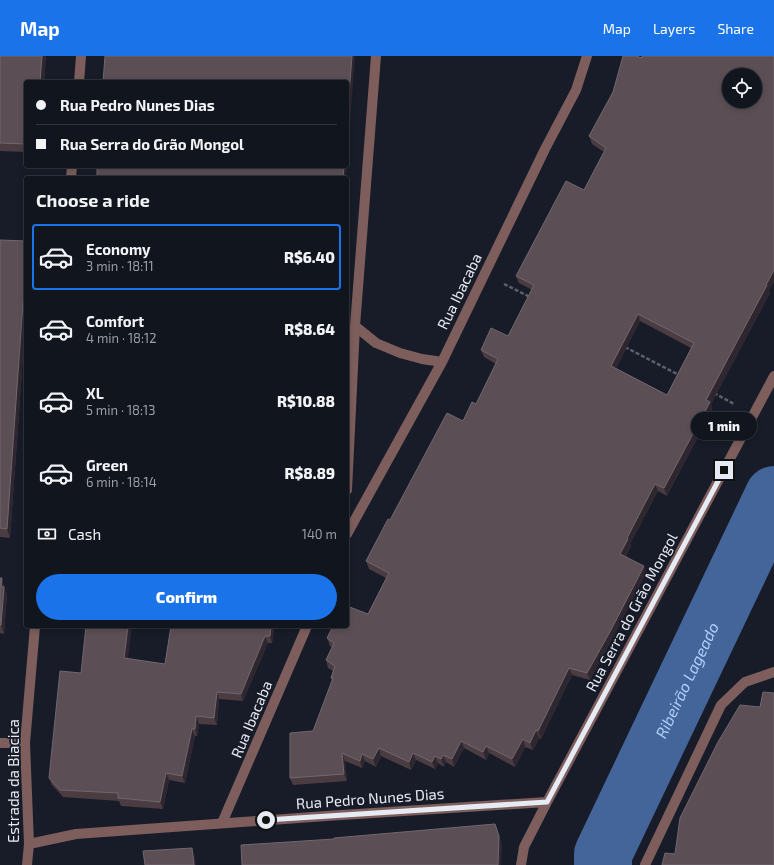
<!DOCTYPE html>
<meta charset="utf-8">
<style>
:root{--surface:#11151e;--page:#1e222b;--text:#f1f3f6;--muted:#9c9fa4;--line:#30343c;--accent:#1a73e8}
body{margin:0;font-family:"Exo 2",sans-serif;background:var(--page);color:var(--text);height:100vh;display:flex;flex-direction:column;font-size:15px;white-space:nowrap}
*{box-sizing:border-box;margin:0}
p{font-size:13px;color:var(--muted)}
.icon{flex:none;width:22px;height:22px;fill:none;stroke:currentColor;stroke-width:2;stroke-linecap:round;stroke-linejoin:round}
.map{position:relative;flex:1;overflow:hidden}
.panel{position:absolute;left:24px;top:120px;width:325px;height:452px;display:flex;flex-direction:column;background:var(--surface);border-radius:4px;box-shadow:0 2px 6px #0003,0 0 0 1px var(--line)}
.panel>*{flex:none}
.top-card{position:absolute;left:24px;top:24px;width:325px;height:88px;border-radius:4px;box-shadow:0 2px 6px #0003,0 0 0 1px var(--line);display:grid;align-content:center;height:88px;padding:0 12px;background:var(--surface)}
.controls{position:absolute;left:722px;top:12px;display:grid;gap:8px}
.controls a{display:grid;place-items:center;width:40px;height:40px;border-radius:50%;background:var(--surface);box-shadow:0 2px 6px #0003,0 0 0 1px var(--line);font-size:20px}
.end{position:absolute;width:18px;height:18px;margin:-9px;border:5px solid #e6eaf2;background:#111;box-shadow:0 0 0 2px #111}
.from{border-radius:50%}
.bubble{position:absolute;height:28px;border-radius:14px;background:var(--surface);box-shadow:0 2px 6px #0003,0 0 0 1px var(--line);font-size:13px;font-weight:800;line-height:28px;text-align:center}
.top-card b{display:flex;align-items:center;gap:14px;height:38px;font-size:15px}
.top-card b+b{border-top:1px solid var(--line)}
.top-card i{width:10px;height:10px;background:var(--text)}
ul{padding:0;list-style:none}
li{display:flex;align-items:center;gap:12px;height:66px;margin:0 8px 6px;padding:0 4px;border:2px solid transparent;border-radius:4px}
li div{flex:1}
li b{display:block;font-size:15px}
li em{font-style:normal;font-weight:800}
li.on{border-color:var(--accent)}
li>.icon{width:36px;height:36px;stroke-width:1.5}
h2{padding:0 12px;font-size:18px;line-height:48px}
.pay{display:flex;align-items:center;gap:10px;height:44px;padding:0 12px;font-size:15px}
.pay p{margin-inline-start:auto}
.action{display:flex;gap:8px;margin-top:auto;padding:8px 12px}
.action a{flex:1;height:46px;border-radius:24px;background:var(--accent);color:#fff;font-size:16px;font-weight:800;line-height:46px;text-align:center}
header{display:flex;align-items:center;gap:24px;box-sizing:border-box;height:56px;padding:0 20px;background:var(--accent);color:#fff}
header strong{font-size:19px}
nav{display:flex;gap:22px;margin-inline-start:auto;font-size:14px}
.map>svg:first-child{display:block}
</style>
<header>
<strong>Map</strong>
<nav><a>Map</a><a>Layers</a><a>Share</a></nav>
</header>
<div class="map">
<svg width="774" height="809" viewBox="0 0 774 809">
<rect width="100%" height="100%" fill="#171c28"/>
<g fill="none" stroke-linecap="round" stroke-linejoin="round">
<path stroke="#446599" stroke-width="58" id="s1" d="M 603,809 L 603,798 L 774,439"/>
<path stroke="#5b606b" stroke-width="2.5" stroke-dasharray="4 2" stroke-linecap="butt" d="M 504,228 L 530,241
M 625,291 L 679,319
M 714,337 L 734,348"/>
<path stroke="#7d5e5c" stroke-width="10" d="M 79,26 L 81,0
M 71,122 L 72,110
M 355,270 L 376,287 L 400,297 L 422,303 L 442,306
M 347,434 L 355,270 L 376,0
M 347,478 L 442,306 L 545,93 L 576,34 L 587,0
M 0,687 L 25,687
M 222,767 L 307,570
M 29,788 L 76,778 L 326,760 L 547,746
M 27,809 L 29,788 L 25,687 L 35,570
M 521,809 L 524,791 L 547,746 L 774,320
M 645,809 L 721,649 L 745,626 L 774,616"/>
</g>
<path fill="#4b3c42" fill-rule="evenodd" d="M 0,0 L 46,0 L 44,26 L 26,26 L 26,96 L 0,95 Z
M 613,36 L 770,237 L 711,348 L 712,354 L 667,440 L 658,435 L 630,488 L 631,490 L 626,500 L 646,517 L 614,579 L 590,624 L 572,619 L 541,683 L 539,682 L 533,694 L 525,691 L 515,711 L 489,697 L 486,704 L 464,692 L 454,711 L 446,706 L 444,711 L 438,707 L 435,713 L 416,704 L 411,714 L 381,700 L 376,711 L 365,705 L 362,712 L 345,705 L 347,725 L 293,729 L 290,722 L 313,675 L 332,625 L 331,622 L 333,615 L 328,612 L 326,604 L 332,591 L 330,590 L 327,582 L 368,558 L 386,522 L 369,513 L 366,505 L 390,464 L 463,365 L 476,348 L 496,308 L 484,301 L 481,294 L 508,280 L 532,234 L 519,227 L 516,220 L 584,134 L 604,96 L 592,88 L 589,80 ZM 640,265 L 691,292 L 667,339 L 616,312 Z
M 0,184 L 26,185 L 26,259 L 10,482 L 0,481 Z
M 0,522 L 4,530 L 4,532 L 7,539 L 4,578 L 0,577 Z
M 171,570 L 279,570 L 279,573 L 274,572 L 272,587 L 268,587 L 243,645 L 219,643 L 217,669 L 199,668 L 197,680 L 195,680 L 185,727 L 169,724 L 163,753 L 121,750 L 119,745 L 63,741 L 52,729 L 49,722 L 81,617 L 128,603 L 165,608 Z"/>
<path fill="#2f2730" d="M 42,0 L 46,0 L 44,26 L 40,26 Z
M 352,0 L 355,0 L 347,108 L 347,63 Z
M 344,110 L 347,110 L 346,122 L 343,122 Z
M 774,214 L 774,226 L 769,235 L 770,237 L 711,348 L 712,354 L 667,440 L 664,432 L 706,344 Z
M 26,218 L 26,235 L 25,233 Z
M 24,232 L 26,238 L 26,259 L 10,482 L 7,473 Z
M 638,258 L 640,265 L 614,317 L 611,310 Z
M 655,428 L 658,435 L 630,488 L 631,490 L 623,505 L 620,498 L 627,482 Z
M 644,510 L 646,517 L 614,579 L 590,624 L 587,617 Z
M 2,522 L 7,539 L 4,578 L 1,569 Z
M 128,570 L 132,570 L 127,610 L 124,602 Z
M 271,570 L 273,570 L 274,572 L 272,587 L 270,580 Z
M 265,580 L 268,587 L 243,645 L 241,638 Z
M 569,612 L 572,619 L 541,683 L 538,675 Z
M 217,636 L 219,643 L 217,669 L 214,662 Z
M 196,660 L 199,668 L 197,680 L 195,673 Z
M 192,673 L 195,680 L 185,727 L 182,720 Z
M 536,674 L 539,682 L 533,694 L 530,687 Z
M 523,683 L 525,691 L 515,711 L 512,703 Z
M 461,685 L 464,692 L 454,711 L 452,703 Z
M 486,690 L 489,697 L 486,704 L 483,696 Z
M 379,692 L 381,700 L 376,711 L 373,703 Z
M 342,697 L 345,705 L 347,725 L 344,718 Z
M 413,697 L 416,704 L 411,714 L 409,706 Z
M 362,698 L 365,705 L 362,712 L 360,705 Z
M 443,699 L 446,706 L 444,711 L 441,703 Z
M 435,700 L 438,707 L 435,713 L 432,706 Z
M 166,717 L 169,724 L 163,753 L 160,746 Z
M 495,768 L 502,789 L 501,809 L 498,809 Z
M 192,792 L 195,801 L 196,809 L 194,809 Z"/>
<path fill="#5b4f55" stroke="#71676e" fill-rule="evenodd" d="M 0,0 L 42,0 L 40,26 L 26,26 L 26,88 L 0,87 Z
M 105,0 L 352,0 L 347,63 L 347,26 L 103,26 Z
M 623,0 L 636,0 L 642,2 L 642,0 L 774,0 L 774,214 L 766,229 L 767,229 L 706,344 L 710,346 L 664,432 L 655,428 L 627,482 L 628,483 L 620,498 L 644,510 L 612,572 L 587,617 L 569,612 L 538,675 L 536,674 L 530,687 L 523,683 L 512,703 L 486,690 L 483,696 L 461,685 L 452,703 L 443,699 L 441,703 L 435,700 L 432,706 L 413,697 L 409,706 L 379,692 L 373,703 L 362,698 L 360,705 L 342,697 L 344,718 L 290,722 L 290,677 L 313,675 L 333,622 L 331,622 L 335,610 L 326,604 L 334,587 L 327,582 L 333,570 L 347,570 L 347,550 L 368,558 L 389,517 L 366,505 L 388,463 L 390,464 L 447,357 L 463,365 L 472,346 L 476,348 L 498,303 L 481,294 L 491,272 L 508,280 L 534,229 L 516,220 L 566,125 L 584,134 L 606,92 L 589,80 L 613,36 ZM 729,19 L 755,19 L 755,45 L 729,45 ZM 638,258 L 694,287 L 667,339 L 611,310 Z
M 97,110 L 344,110 L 343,122 L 97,122 Z
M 0,184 L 26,185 L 26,218 L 25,233 L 24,232 L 7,473 L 0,472 Z
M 0,522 L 2,522 L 1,530 L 4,531 L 1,569 L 0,569 Z
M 86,570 L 128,570 L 124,602 L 165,608 L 171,570 L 271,570 L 270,580 L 265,580 L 241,638 L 217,636 L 214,662 L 196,660 L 195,673 L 192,673 L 182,720 L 166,717 L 160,746 L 118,742 L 118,737 L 60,734 L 49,722 L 60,615 L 81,617 Z
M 763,636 L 774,637 L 774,809 L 662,809 L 665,797 L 675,798 L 680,762 L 718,686 L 740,649 L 760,651 Z
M 495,768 L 499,780 L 498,809 L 242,809 L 241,789 L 334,783 L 334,782 Z
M 192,792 L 194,809 L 145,809 L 143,795 Z"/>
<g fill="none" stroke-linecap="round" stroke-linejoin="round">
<path stroke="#e6eaf2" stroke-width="5" d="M 266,764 L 547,746 L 724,414"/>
</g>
<g text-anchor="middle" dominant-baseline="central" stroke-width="3.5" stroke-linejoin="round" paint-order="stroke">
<g font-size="15" fill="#e6eaf2" stroke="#171c28">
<text transform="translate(459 235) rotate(-64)">Rua Ibacaba</text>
<text transform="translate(631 556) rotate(-62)">Rua Serra do Grão Mongol</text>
<text transform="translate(251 663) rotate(-67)">Rua Ibacaba</text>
<text transform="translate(13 725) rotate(-90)">Estrada da Biacica</text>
<text transform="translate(370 742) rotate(-4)">Rua Pedro Nunes Dias</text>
</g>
<g font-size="16" font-style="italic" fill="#b1cefd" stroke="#171c28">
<text stroke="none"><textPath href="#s1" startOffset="204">Ribeirão Lageado</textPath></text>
</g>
</g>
</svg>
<div class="controls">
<a><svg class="icon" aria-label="locate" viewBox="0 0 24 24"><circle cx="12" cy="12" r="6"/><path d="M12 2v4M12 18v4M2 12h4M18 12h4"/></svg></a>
</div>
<i class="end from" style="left:266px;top:764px"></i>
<i class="end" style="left:724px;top:414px"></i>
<div class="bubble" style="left:691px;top:356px;width:66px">1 min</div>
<div class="top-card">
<b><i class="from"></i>Rua Pedro Nunes Dias</b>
<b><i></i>Rua Serra do Grão Mongol</b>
</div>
<section class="panel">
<h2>Choose a ride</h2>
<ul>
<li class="on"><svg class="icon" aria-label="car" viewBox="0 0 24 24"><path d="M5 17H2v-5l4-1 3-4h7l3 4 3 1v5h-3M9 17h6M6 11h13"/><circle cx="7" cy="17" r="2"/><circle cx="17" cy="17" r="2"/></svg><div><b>Economy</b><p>3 min · 18:11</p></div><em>R$6.40</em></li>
<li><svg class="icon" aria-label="car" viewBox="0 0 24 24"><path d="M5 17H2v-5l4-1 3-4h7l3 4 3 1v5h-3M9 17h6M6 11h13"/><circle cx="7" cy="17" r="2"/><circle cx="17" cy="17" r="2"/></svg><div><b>Comfort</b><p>4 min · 18:12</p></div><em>R$8.64</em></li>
<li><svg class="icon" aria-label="car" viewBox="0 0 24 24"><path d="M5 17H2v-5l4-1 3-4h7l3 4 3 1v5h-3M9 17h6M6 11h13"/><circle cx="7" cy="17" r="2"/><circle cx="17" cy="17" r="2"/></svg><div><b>XL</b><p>5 min · 18:13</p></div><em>R$10.88</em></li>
<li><svg class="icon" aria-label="car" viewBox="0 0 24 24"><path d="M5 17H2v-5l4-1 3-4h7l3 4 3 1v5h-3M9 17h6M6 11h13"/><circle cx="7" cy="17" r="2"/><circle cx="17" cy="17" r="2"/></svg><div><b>Green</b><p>6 min · 18:14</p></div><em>R$8.89</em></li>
</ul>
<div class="pay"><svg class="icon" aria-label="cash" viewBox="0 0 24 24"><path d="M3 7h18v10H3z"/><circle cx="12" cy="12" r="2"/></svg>Cash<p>140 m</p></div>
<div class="action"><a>Confirm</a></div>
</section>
</div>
